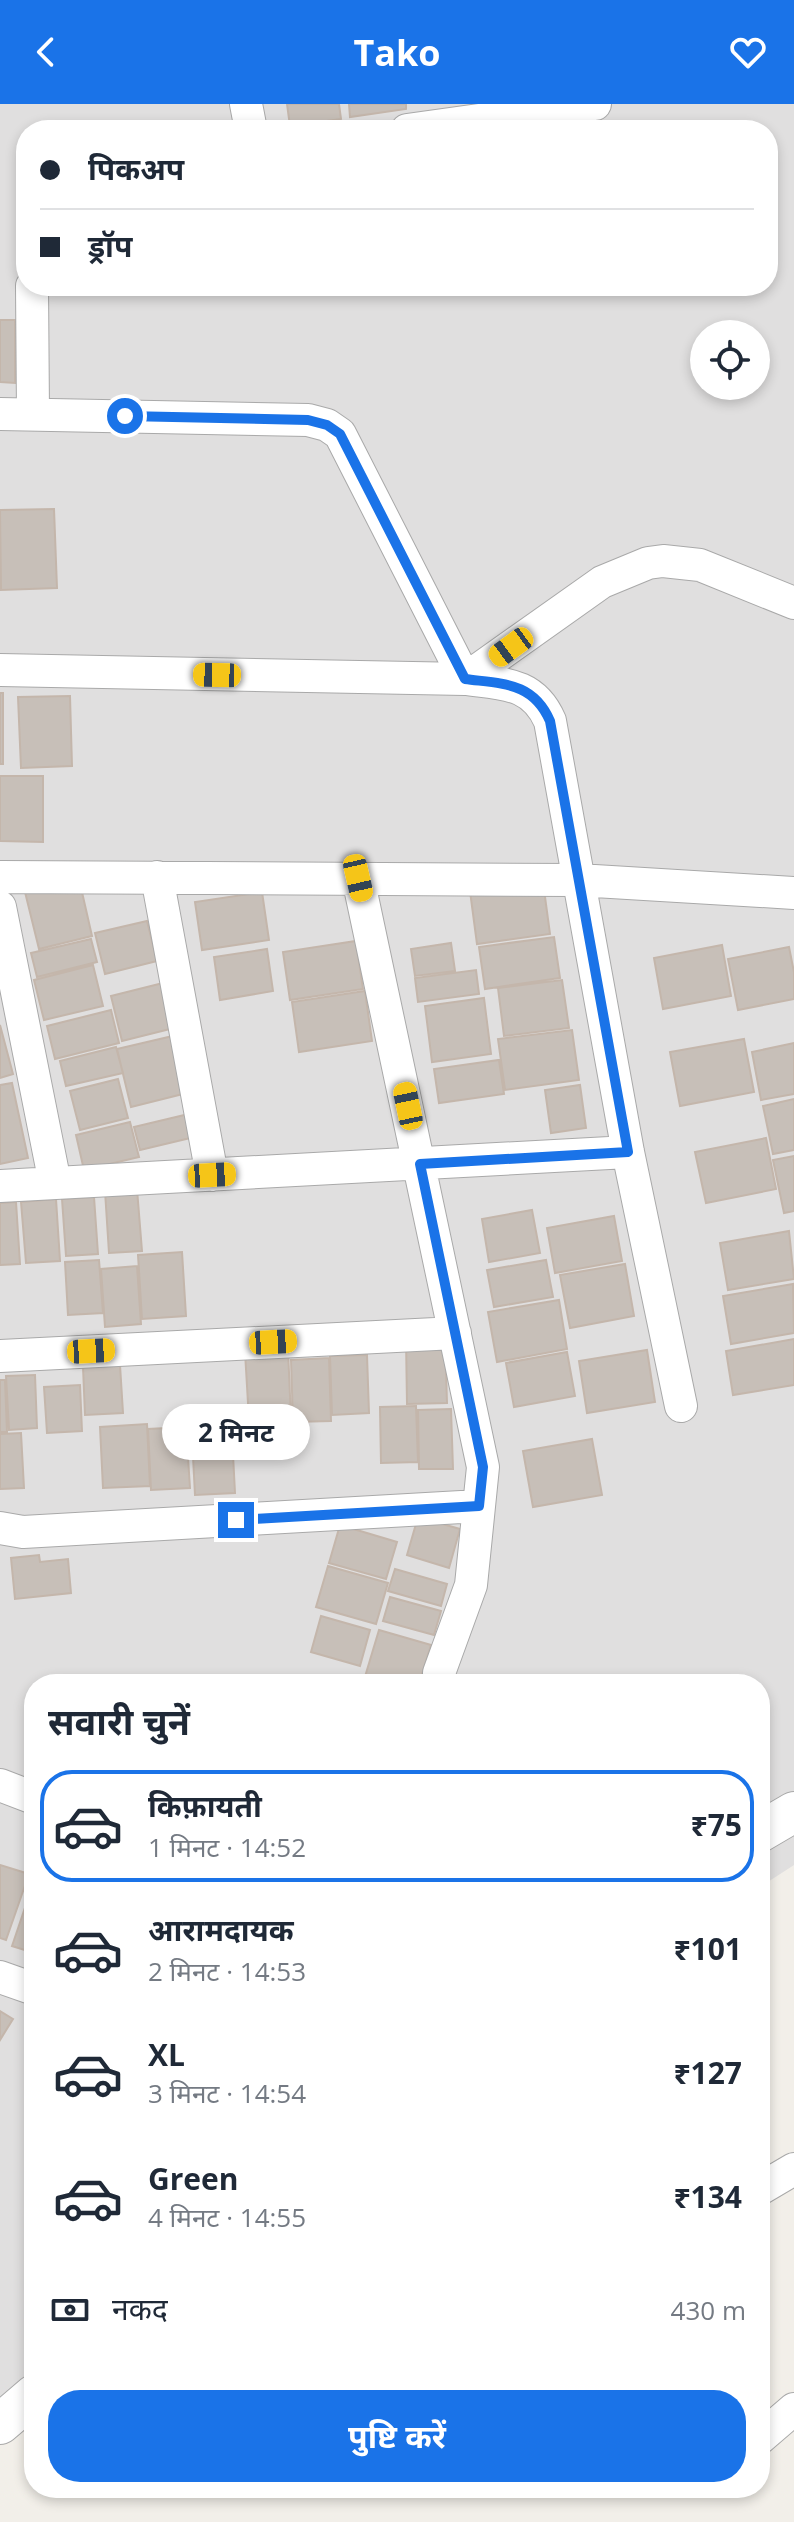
<!DOCTYPE html>
<html lang="hi">
<meta charset="utf-8">
<style>
:root{--surface:#fff;--page:#f6f6f7;--text:#1f2937;--muted:#747a83;--line:#e0e1e3;--accent:#1a73e8}
body{margin:0;font-family:"Open Sans","Noto Sans Devanagari",sans-serif;background:var(--page);color:var(--text);height:100vh;display:flex;flex-direction:column;font-size:30px;white-space:nowrap}
*{box-sizing:border-box;margin:0}
p{font-size:26px;color:var(--muted)}
.icon{flex:none;width:44px;height:44px;fill:none;stroke:currentColor;stroke-width:2;stroke-linecap:round;stroke-linejoin:round}
.map{position:relative;flex:1;overflow:hidden}
.side{position:absolute;left:24px;top:1570px;width:746px;height:824px;display:flex;flex-direction:column;background:var(--surface);border-radius:32px;box-shadow:0 4px 12px #0003}
.side>*{flex:none}
.banner{position:absolute;left:16px;top:16px;width:762px;height:176px;border-radius:32px;box-shadow:0 4px 12px #0003;display:grid;align-content:center;height:176px;padding:0 24px;background:var(--surface)}
.fabs{position:absolute;left:690px;top:216px;display:grid;gap:16px}
.fabs a{display:grid;place-items:center;width:80px;height:80px;border-radius:50%;background:var(--surface);box-shadow:0 4px 12px #0003;font-size:40px}
.end{position:absolute;width:36px;height:36px;margin:-18px;border:10px solid #1a73e8;background:#fff;box-shadow:0 0 0 4px #fff}
.from{border-radius:50%}
.bubble{position:absolute;height:56px;border-radius:28px;background:var(--surface);box-shadow:0 4px 12px #0003;font-size:26px;font-weight:700;line-height:56px;text-align:center}
.car{position:absolute;width:24px;height:48px;margin:-24px -12px;border-radius:10px;box-shadow:0 0 6px 2px #0007;background:linear-gradient(#f5c518 24%,#345 0 40%,#f5c518 0 76%,#345 0 86%,#f5c518 0)}
.banner b{display:flex;align-items:center;gap:28px;height:76px;font-size:30px}
.banner b+b{border-top:2px solid var(--line)}
.banner i{width:20px;height:20px;background:var(--text)}
ul{padding:0;list-style:none}
li{display:flex;align-items:center;gap:24px;height:112px;margin:0 16px 12px;padding:0 8px;border:4px solid transparent;border-radius:32px}
li div{flex:1}
li b{display:block;font-size:30px}
li em{font-style:normal;font-weight:700}
li.selected{border-color:var(--accent)}
li>.icon{width:72px;height:72px;stroke-width:1.5}
h2{padding:0 24px;font-size:36px;line-height:96px}
.pay{display:flex;align-items:center;gap:20px;height:88px;padding:0 24px;font-size:30px}
.pay p{margin-inline-start:auto}
.primary-button{display:flex;gap:16px;margin-top:auto;padding:16px 24px}
.primary-button a{flex:1;height:92px;border-radius:32px;background:var(--accent);color:#fff;font-size:32px;font-weight:700;line-height:92px;text-align:center}
header{display:flex;justify-content:space-between;align-items:center;height:104px;padding:0 24px;background:var(--accent);color:#fff;font-size:36px;font-weight:700}
.map>svg:first-child{display:block}
</style>
<header><svg class="icon" aria-label="back" viewBox="0 0 24 24"><path d="M15 5l-7 7 7 7"/></svg>Tako<svg class="icon" aria-label="heart" viewBox="0 0 24 24"><path d="M12 20l-8-8c-3-5 5-10 8-4 3-6 11-1 8 4z"/></svg></header>
<div class="map">
<svg width="794" height="2418" viewBox="0 0 794 2418">
<rect width="100%" height="100%" fill="#f2efe9"/>
<path fill="#e0dfdf" fill-rule="evenodd" d="M 0,0 L 794,0 L 794,1761 L 760,1783 L 760,1580 L 34,1580 L 34,2300 L 0,2326 ZM 26,26 L 768,26 L 768,182 L 26,182 ZM 704,230 L 756,230 L 756,282 L 704,282 Z"/>
<path fill="#c7bfb8" stroke="#c4b6ab" stroke-width="2" d="M 287,0 L 339,0 L 341,15 L 290,22 Z
M 349,0 L 406,0 L 406,5 L 350,13 Z
M 0,216 L 15,216 L 15,279 L 0,278 Z
M 54,405 L 57,484 L 1,486 L 0,406 Z
M 0,589 L 3,589 L 3,660 L 0,660 Z
M 70,592 L 72,662 L 21,664 L 18,593 Z
M 0,672 L 43,672 L 43,738 L 0,737 Z
M 79,775 L 92,832 L 39,845 L 25,788 Z
M 543,778 L 550,830 L 477,840 L 470,787 Z
M 262,788 L 269,836 L 202,846 L 195,798 Z
M 147,817 L 157,857 L 105,870 L 95,829 Z
M 554,833 L 560,874 L 485,885 L 479,843 Z
M 91,835 L 97,858 L 37,873 L 31,849 Z
M 356,837 L 363,885 L 290,896 L 283,848 Z
M 451,839 L 455,867 L 415,872 L 411,845 Z
M 722,841 L 731,892 L 663,905 L 654,854 Z
M 789,843 L 794,868 L 794,895 L 738,906 L 728,855 Z
M 267,845 L 273,887 L 220,896 L 214,853 Z
M 93,861 L 103,902 L 44,916 L 34,876 Z
M 476,866 L 479,890 L 418,898 L 415,874 Z
M 562,876 L 569,924 L 504,932 L 498,884 Z
M 167,878 L 178,923 L 122,937 L 111,892 Z
M 365,887 L 372,937 L 299,948 L 292,898 Z
M 484,894 L 491,950 L 432,958 L 425,902 Z
M 111,906 L 119,939 L 55,955 L 47,922 Z
M 0,921 L 13,970 L 0,974 Z
M 572,926 L 579,976 L 505,986 L 498,935 Z
M 177,931 L 191,988 L 131,1003 L 117,945 Z
M 744,935 L 754,988 L 680,1002 L 670,948 Z
M 794,939 L 794,990 L 761,996 L 752,948 Z
M 116,943 L 123,969 L 66,982 L 60,957 Z
M 499,956 L 504,990 L 439,999 L 434,965 Z
M 118,975 L 128,1014 L 80,1026 L 70,987 Z
M 12,979 L 28,1054 L 0,1060 L 0,981 Z
M 580,981 L 586,1024 L 551,1029 L 545,986 Z
M 794,995 L 794,1046 L 773,1050 L 763,1002 Z
M 197,1008 L 203,1031 L 140,1046 L 134,1023 Z
M 130,1018 L 139,1053 L 84,1066 L 76,1031 Z
M 766,1034 L 776,1085 L 706,1099 L 695,1048 Z
M 794,1052 L 794,1107 L 784,1109 L 773,1056 Z
M 137,1085 L 142,1147 L 109,1149 L 105,1087 Z
M 94,1093 L 98,1150 L 66,1152 L 62,1095 Z
M 56,1095 L 60,1157 L 26,1159 L 21,1098 Z
M 16,1098 L 20,1160 L 0,1161 L 0,1099 Z
M 532,1106 L 540,1149 L 489,1158 L 482,1115 Z
M 614,1112 L 622,1157 L 555,1169 L 547,1124 Z
M 789,1127 L 794,1175 L 728,1186 L 720,1139 Z
M 182,1148 L 186,1212 L 142,1215 L 138,1151 Z
M 99,1156 L 103,1209 L 68,1211 L 65,1158 Z
M 546,1156 L 553,1193 L 494,1203 L 487,1166 Z
M 625,1160 L 634,1212 L 570,1224 L 560,1171 Z
M 137,1162 L 141,1220 L 105,1223 L 101,1165 Z
M 793,1180 L 794,1229 L 731,1240 L 723,1192 Z
M 559,1196 L 567,1245 L 497,1258 L 488,1208 Z
M 445,1234 L 447,1299 L 407,1300 L 406,1235 Z
M 794,1235 L 794,1281 L 733,1291 L 726,1247 Z
M 288,1246 L 291,1314 L 249,1316 L 245,1248 Z
M 647,1246 L 655,1298 L 587,1309 L 579,1257 Z
M 567,1248 L 575,1292 L 514,1303 L 506,1259 Z
M 367,1251 L 369,1309 L 332,1311 L 330,1252 Z
M 329,1254 L 331,1317 L 293,1318 L 291,1256 Z
M 120,1261 L 123,1309 L 85,1311 L 83,1263 Z
M 35,1271 L 37,1324 L 9,1326 L 6,1272 Z
M 0,1276 L 5,1276 L 7,1328 L 0,1328 Z
M 80,1281 L 82,1327 L 47,1329 L 44,1283 Z
M 416,1302 L 418,1358 L 381,1359 L 380,1303 Z
M 451,1305 L 453,1365 L 419,1365 L 418,1306 Z
M 231,1312 L 235,1389 L 195,1391 L 191,1314 Z
M 147,1320 L 150,1382 L 103,1384 L 100,1323 Z
M 186,1323 L 190,1384 L 151,1386 L 148,1325 Z
M 21,1329 L 24,1384 L 0,1385 L 0,1330 Z
M 592,1335 L 602,1391 L 533,1403 L 523,1347 Z
M 418,1413 L 460,1425 L 449,1464 L 407,1451 Z
M 340,1421 L 397,1438 L 386,1475 L 329,1459 Z
M 39,1451 L 40,1458 L 68,1455 L 71,1489 L 15,1495 L 11,1454 Z
M 328,1462 L 388,1479 L 376,1520 L 316,1503 Z
M 395,1465 L 447,1480 L 441,1502 L 388,1487 Z
M 390,1493 L 441,1507 L 434,1531 L 383,1517 Z
M 321,1512 L 370,1526 L 360,1562 L 311,1548 Z
M 379,1526 L 431,1541 L 419,1580 L 379,1580 L 364,1576 Z
M 0,1761 L 29,1770 L 6,1836 L 0,1834 Z
M 34,1777 L 34,1849 L 12,1842 Z
M 0,1907 L 13,1915 L 0,1936 Z"/>
<g fill="none" stroke-linecap="round" stroke-linejoin="round">
<g stroke="#a9a9a9" stroke-width="34">
<path id="minor" d="M 246,0 L 251,26
M 407,26 L 595,0
M 32,182 L 33,310
M 0,310 L 308,316 L 327,321 L 340,330 L 465,575 L 602,478 L 648,459 L 663,457 L 700,461 L 794,499
M 0,566 L 465,575 C 503,580 533,578 550,617 L 628,1048 L 681,1302
M 0,773 L 578,776 L 794,789
M 157,773 L 212,1071
M 358,774 L 483,1363 L 471,1481 L 439,1569
M 0,803 L 55,1079
M 0,1082 L 628,1048
M 0,1252 L 455,1229
M 0,1424 L 23,1428 L 479,1402
M 0,1681 L 34,1694
M 0,1873 L 34,1885
M 760,2085 L 794,2065
M 760,2334 L 794,2305"/>
</g>
<g stroke="#a9a9a9" stroke-width="42">
<path id="tertiary" d="M 760,1728 L 794,1708
M 0,2320 L 34,2291"/>
</g>
<use href="#minor" stroke="#fff" stroke-width="32"/>
<use href="#tertiary" stroke="#fff" stroke-width="40"/>
</g>
<g fill="none" stroke-linecap="round" stroke-linejoin="round">
<path stroke="#1a73e8" stroke-width="10" d="M 125,312 L 308,316 L 327,321 L 340,330 L 465,575 C 503,580 533,578 550,617 L 628,1048 L 420,1060 L 483,1363 L 479,1402 L 236,1416"/>
</g>
</svg>
<div class="fabs">
<a><svg class="icon" aria-label="locate" viewBox="0 0 24 24"><circle cx="12" cy="12" r="6"/><path d="M12 2v4M12 18v4M2 12h4M18 12h4"/></svg></a>
</div>
<i class="end from" style="left:125px;top:312px"></i>
<i class="end" style="left:236px;top:1416px"></i>
<div class="bubble" style="left:162px;top:1300px;width:148px">2 मिनट</div>
<i class="car" style="left:511px;top:543px;rotate:234deg"></i>
<i class="car" style="left:217px;top:571px;rotate:271deg"></i>
<i class="car" style="left:358px;top:774px;rotate:167deg"></i>
<i class="car" style="left:408px;top:1002px;rotate:348deg"></i>
<i class="car" style="left:212px;top:1071px;rotate:87deg"></i>
<i class="car" style="left:273px;top:1238px;rotate:87deg"></i>
<i class="car" style="left:91px;top:1247px;rotate:87deg"></i>
<div class="banner">
<b><i class="from"></i>पिकअप</b>
<b><i></i>ड्रॉप</b>
</div>
<section class="side">
<h2>सवारी चुनें</h2>
<ul>
<li class="selected"><svg class="icon" aria-label="car" viewBox="0 0 24 24"><path d="M5 17H2v-5l4-1 3-4h7l3 4 3 1v5h-3M9 17h6M6 11h13"/><circle cx="7" cy="17" r="2"/><circle cx="17" cy="17" r="2"/></svg><div><b>किफ़ायती</b><p>1 मिनट · 14:52</p></div><em>₹75</em></li>
<li><svg class="icon" aria-label="car" viewBox="0 0 24 24"><path d="M5 17H2v-5l4-1 3-4h7l3 4 3 1v5h-3M9 17h6M6 11h13"/><circle cx="7" cy="17" r="2"/><circle cx="17" cy="17" r="2"/></svg><div><b>आरामदायक</b><p>2 मिनट · 14:53</p></div><em>₹101</em></li>
<li><svg class="icon" aria-label="car" viewBox="0 0 24 24"><path d="M5 17H2v-5l4-1 3-4h7l3 4 3 1v5h-3M9 17h6M6 11h13"/><circle cx="7" cy="17" r="2"/><circle cx="17" cy="17" r="2"/></svg><div><b>XL</b><p>3 मिनट · 14:54</p></div><em>₹127</em></li>
<li><svg class="icon" aria-label="car" viewBox="0 0 24 24"><path d="M5 17H2v-5l4-1 3-4h7l3 4 3 1v5h-3M9 17h6M6 11h13"/><circle cx="7" cy="17" r="2"/><circle cx="17" cy="17" r="2"/></svg><div><b>Green</b><p>4 मिनट · 14:55</p></div><em>₹134</em></li>
</ul>
<div class="pay"><svg class="icon" aria-label="cash" viewBox="0 0 24 24"><path d="M3 7h18v10H3z"/><circle cx="12" cy="12" r="2"/></svg>नकद<p>430 m</p></div>
<div class="primary-button"><a>पुष्टि करें</a></div>
</section>
</div>
